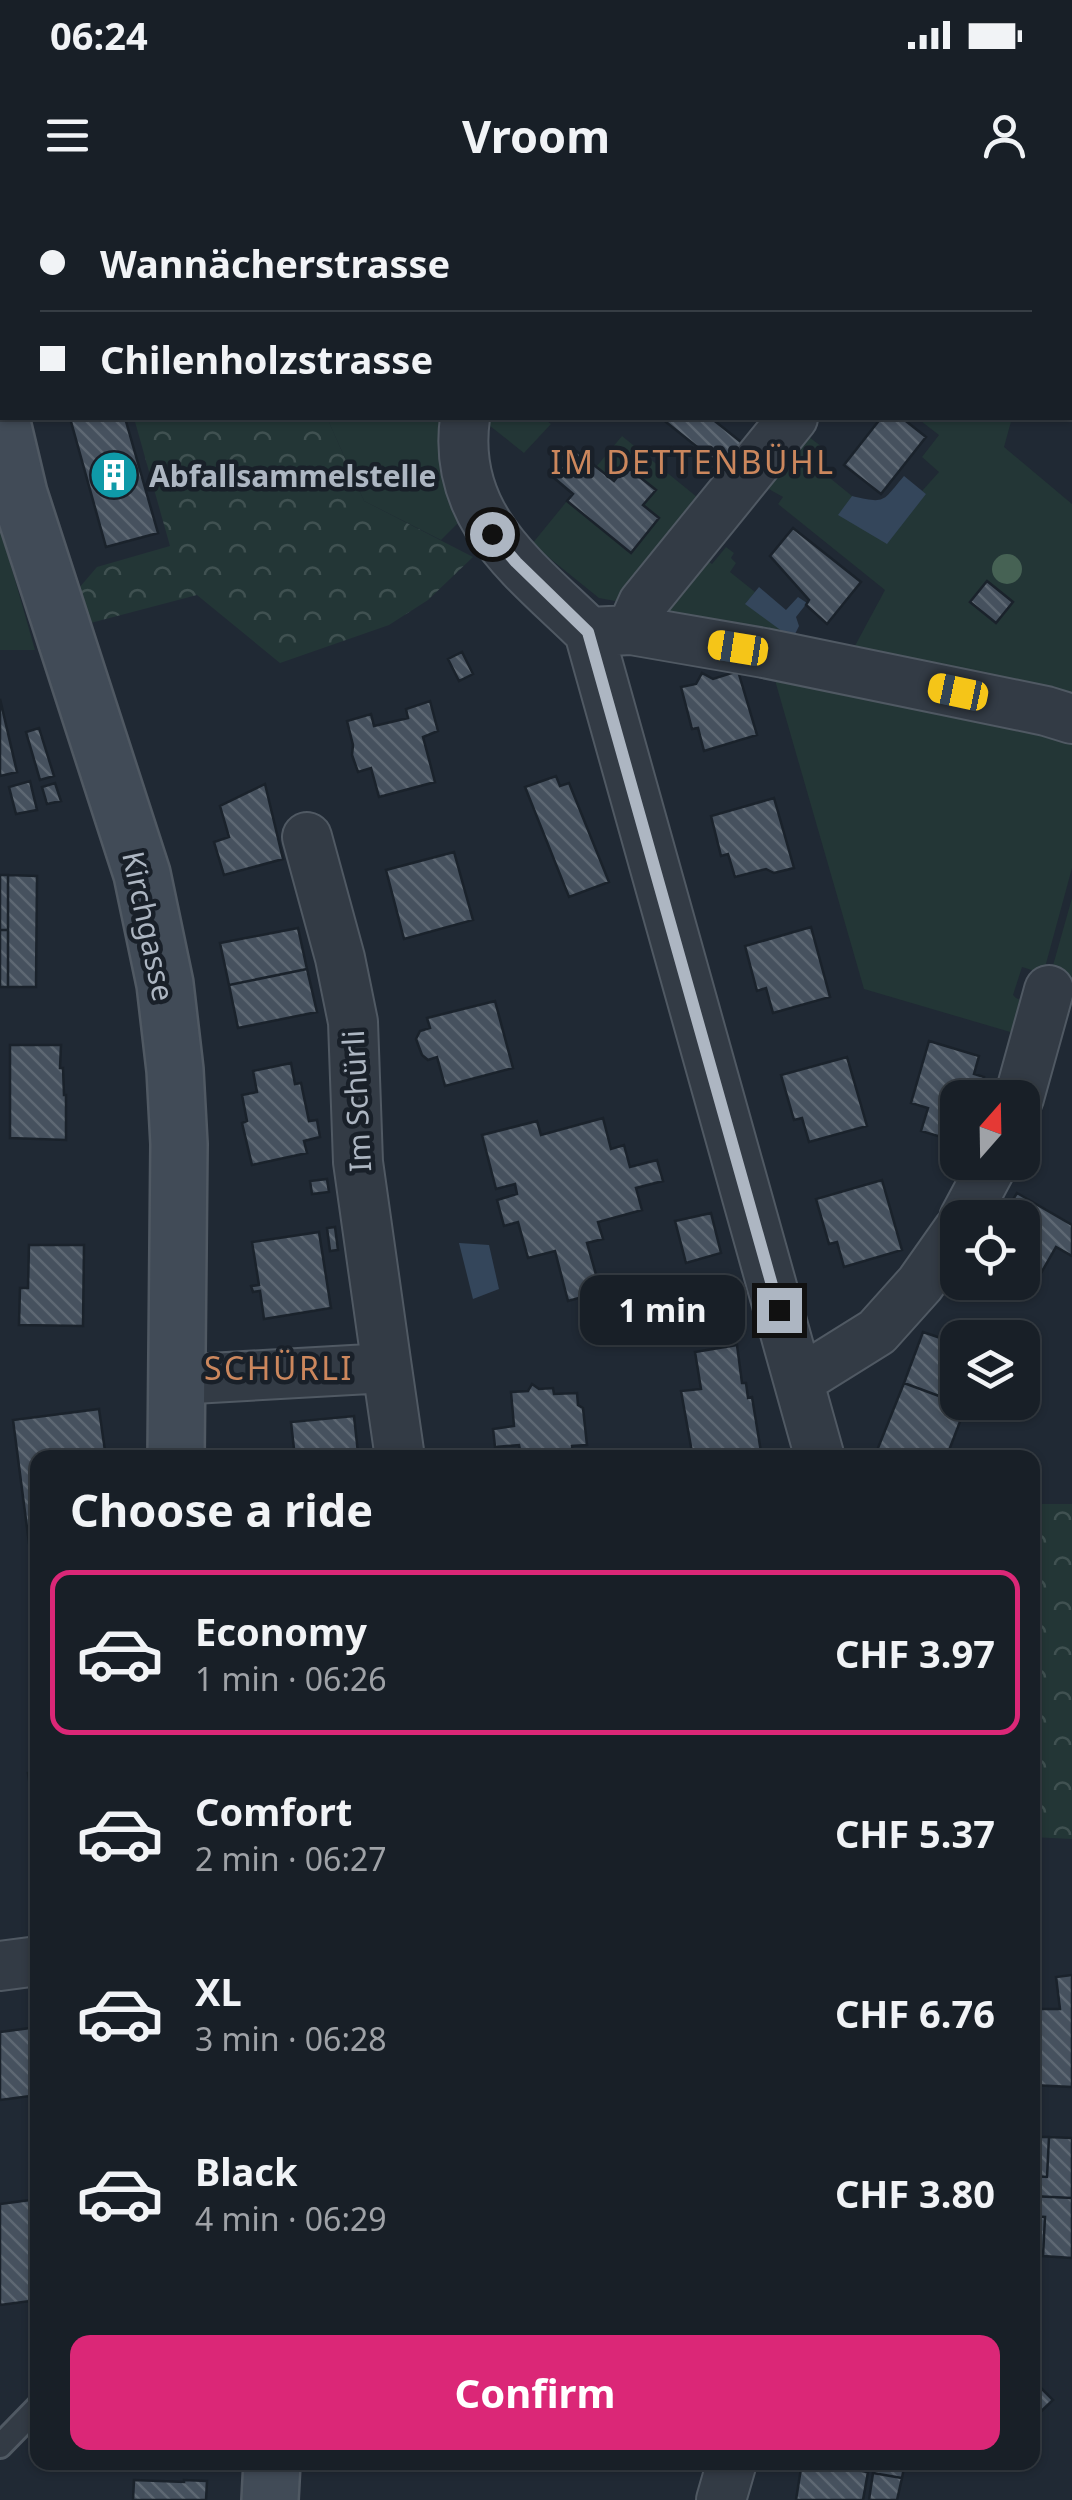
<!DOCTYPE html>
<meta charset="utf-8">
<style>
:root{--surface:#181f27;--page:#252c33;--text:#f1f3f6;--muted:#9fa2a7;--line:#363d44;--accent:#db2777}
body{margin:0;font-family:"Noto Sans",sans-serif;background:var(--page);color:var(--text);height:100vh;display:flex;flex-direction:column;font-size:38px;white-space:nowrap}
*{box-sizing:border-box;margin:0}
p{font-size:32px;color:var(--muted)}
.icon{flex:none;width:55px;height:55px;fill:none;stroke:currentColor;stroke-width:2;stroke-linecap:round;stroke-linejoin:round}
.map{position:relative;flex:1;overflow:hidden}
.sheet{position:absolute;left:30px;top:1250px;width:1010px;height:1020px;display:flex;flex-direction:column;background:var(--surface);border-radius:20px;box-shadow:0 2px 8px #0004,0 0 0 2px var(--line)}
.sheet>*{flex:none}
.hud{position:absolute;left:0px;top:0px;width:1072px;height:220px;box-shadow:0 2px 8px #0004,0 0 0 2px var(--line);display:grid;align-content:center;height:220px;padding:0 40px;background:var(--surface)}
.needle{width:65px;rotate:20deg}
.controls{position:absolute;left:940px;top:880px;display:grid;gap:20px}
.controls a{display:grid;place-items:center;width:100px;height:100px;border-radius:20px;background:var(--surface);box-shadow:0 2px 8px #0004,0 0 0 2px var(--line);font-size:50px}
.end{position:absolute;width:45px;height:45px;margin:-22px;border:12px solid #adb6c2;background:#111;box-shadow:0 0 0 5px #111}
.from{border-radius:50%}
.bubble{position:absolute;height:70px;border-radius:20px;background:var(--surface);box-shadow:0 2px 8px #0004,0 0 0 2px var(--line);font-size:32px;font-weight:700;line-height:70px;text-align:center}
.car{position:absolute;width:30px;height:60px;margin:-30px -15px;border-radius:12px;box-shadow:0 0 8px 2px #0007;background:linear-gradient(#f5c518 24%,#345 0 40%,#f5c518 0 76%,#345 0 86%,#f5c518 0)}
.hud b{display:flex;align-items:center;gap:35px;height:95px;font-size:38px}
.hud b+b{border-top:2px solid var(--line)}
.hud i{width:25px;height:25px;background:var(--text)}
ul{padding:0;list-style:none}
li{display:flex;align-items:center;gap:30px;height:165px;margin:0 20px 15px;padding:0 20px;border:5px solid transparent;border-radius:20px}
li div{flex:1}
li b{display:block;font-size:38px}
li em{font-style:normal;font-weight:700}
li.selected{border-color:var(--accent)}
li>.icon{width:90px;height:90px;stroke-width:1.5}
h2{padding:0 40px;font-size:45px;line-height:120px}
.button{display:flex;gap:20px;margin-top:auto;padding:20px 40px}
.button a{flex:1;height:115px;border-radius:20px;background:var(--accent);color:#fff;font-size:40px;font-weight:700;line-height:115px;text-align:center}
.status{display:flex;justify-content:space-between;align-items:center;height:70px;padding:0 50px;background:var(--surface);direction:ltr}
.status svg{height:28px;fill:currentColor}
header{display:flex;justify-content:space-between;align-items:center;height:130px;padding:0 40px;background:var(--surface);font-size:45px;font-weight:700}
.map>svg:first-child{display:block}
</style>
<div class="status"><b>06:24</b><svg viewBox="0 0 49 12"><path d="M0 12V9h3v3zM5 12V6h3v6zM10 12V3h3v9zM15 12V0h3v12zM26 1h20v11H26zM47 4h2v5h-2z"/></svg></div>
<header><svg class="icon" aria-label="menu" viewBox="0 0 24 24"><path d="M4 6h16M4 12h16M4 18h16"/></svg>Vroom<svg class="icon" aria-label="person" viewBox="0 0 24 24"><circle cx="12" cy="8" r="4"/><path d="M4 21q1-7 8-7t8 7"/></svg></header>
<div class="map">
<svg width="1072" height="2300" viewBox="0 0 1072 2300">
<defs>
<pattern id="forest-crowns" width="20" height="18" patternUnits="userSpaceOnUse" patternTransform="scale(2.5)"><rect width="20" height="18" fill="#233636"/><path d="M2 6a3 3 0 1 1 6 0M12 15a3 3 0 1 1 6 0" fill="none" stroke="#405151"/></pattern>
<pattern id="building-back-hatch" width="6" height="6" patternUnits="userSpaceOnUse" patternTransform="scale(2.5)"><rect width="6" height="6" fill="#46515e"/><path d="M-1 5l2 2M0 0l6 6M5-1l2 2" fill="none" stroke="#5e6873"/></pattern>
</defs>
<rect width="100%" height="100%" fill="#202934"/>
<path fill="#233636" d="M 327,218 L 452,218 L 465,316 L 441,340 L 364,301 Z
M 486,218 L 543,218 L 551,224 L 524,253 L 485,222 Z
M 917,218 L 1012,218 L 1004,247 L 1072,304 L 1072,499 L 849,457 L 885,390 L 778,304 L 783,297 L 767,288 L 809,237 L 826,250 L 814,265 L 852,296 L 839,315 L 926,294 L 922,291 L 939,272 L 922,257 L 939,235 Z
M 622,236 L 708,306 L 628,395 L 615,401 L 599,398 L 532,344 L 567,301 L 631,352 L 643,305 L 655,291 L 626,267 L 614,281 L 596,267 Z
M 0,327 L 35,450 L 0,450 Z
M 726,347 L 734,353 L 731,358 L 736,363 L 730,372 L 755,392 L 746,403 L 790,437 L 682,424 L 661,407 L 702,357 L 712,364 Z
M 770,463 L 1072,528 L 1072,668 L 1044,771 L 1041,773 L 1022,767 L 1013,795 L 1016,798 L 1033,806 L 1024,836 L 864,789 Z
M 1072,698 L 1072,784 L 1055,780 L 1052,769 Z"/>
<path fill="url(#forest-crowns)" d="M 134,218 L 327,218 L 364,301 L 473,357 L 428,400 L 389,425 L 280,463 L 197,395 L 83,425 L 73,395 L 97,367 L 170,346 Z
M 1033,1304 L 1072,1304 L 1072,1639 L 1033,1637 Z"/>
<path fill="#34465b" d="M 904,276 L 926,294 L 887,344 L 838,315 L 852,296 C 886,304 882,302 904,276 Z
M 759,387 L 786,410 L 798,397 L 807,403 L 796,417 L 799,426 L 794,436 L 790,437 L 745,404 Z
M 459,1043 L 489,1045 L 499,1089 L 473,1099 Z"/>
<path fill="url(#building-back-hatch)" stroke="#1a222b" stroke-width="2.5" d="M 982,0 L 1047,0 L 1046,2 L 981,2 Z
M 70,218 L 125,218 L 158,333 L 106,347 Z
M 661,218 L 711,218 L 746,246 L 726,270 Z
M 881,218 L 902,218 L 926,237 L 881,294 L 844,265 Z
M 575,250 L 614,281 L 626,266 L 656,290 L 643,305 L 659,318 L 631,353 L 567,301 L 573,294 L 553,277 Z
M 793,328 L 861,382 L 827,424 L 806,405 L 809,400 L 770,356 Z
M 987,381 L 1013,402 L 996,423 L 970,402 Z
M 462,452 L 473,474 L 459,481 L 448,459 Z
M 738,471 L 757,535 L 704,551 L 698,528 L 692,529 L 681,487 L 696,484 L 702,473 L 713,479 Z
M 0,499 L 17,572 L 0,576 Z
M 430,501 L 438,531 L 423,537 L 435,582 L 379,597 L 371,568 L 358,572 L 352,555 L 353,545 L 347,521 L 371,514 L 374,526 L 408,518 L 406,509 Z
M 39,528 L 54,576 L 40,580 L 26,532 Z
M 556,576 L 560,586 L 569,583 L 609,682 L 569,697 L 525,587 Z
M 30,581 L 37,610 L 16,614 L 9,587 Z
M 55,583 L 61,601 L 47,604 L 42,587 Z
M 265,584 L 283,659 L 224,675 L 214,642 L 229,637 L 220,606 Z
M 774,598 L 794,668 L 774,673 L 766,669 L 735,677 L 728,654 L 721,656 L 711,616 Z
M 454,652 L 473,720 L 404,739 L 386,670 Z
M 0,675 L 8,675 L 8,730 L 0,730 Z
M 8,675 L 37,676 L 36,787 L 8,787 Z
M 811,727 L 830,797 L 773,813 L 766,788 L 757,791 L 745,746 Z
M 298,728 L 307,769 L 229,785 L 220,743 Z
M 0,730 L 8,730 L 8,787 L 0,787 Z
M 307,769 L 317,812 L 238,828 L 229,785 Z
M 495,801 L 513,868 L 445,886 L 437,857 L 428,860 L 422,855 L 416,839 L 420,831 L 430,828 L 427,818 Z
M 929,841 L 979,856 L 974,874 L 984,877 L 978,898 L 958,898 L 958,942 L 921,931 L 928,908 L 911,903 Z
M 10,845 L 61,845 L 60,868 L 63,868 L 64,895 L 66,895 L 66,940 L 10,938 Z
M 847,857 L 867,926 L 809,942 L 802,918 L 794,920 L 781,875 Z
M 291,863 L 295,884 L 301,883 L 309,921 L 317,920 L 320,937 L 304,941 L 307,953 L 252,965 L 242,923 L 247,921 L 242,895 L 257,892 L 253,871 Z
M 603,918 L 611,949 L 624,945 L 630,967 L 657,960 L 663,981 L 636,988 L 642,1010 L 598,1022 L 603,1039 L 587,1043 L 601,1092 L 568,1101 L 555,1051 L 528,1058 L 518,1022 L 504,1026 L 497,1000 L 517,994 L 515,984 L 496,989 L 482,935 L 537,921 L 541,935 Z
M 327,979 L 329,992 L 312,994 L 310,981 Z
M 882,980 L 902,1050 L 844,1067 L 837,1042 L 829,1044 L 816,999 Z
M 1017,993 L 1072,1025 L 1072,1056 L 1056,1047 L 1029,1094 L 1009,1082 L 1022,1082 L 1022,1018 L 1002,1018 Z
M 711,1013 L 721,1053 L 686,1063 L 675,1021 Z
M 335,1027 L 338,1050 L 330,1051 L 327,1028 Z
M 319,1032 L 331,1108 L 264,1119 L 260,1091 L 253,1092 L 251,1086 L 259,1085 L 252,1042 Z
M 29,1045 L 84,1045 L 83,1126 L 19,1125 L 20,1088 L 28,1088 Z
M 923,1132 L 958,1144 L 958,1202 L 968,1202 L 966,1206 L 904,1183 Z
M 737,1145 L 742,1183 L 746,1183 L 748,1198 L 752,1197 L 762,1258 L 693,1258 L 681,1191 L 701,1189 L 695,1152 Z
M 904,1183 L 966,1206 L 948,1253 L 876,1253 Z
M 532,1184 L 539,1189 L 553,1188 L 554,1194 L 577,1193 L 578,1205 L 583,1208 L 587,1245 L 572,1246 L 573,1257 L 540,1258 L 540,1253 L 521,1255 L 519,1245 L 495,1247 L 493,1229 L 514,1226 L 511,1192 L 528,1191 Z
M 99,1209 L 106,1258 L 38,1258 L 38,1342 L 29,1343 L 13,1220 Z
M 354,1216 L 358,1253 L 361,1253 L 362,1258 L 295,1258 L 291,1222 Z
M 38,1572 L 38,1633 L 37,1633 L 28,1573 Z
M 1072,1775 L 1072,1887 L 1032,1885 L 1032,1809 L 1060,1809 L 1056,1777 Z
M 38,1827 L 38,1895 L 0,1900 L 0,1832 Z
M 1032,1937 L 1049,1937 L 1047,1977 L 1033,1976 L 1032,1983 Z
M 1049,1937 L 1072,1938 L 1072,1998 L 1032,1996 L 1033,1976 L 1047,1977 Z
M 1032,1996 L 1072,1998 L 1072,2058 L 1043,2056 L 1045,2017 L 1032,2016 Z
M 38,1999 L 38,2100 L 0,2105 L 0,2004 Z
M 1032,2016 L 1045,2017 L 1043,2056 L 1032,2056 Z
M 1032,2179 L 1053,2200 L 1032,2220 Z
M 802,2262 L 868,2272 L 863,2300 L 796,2300 Z
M 875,2262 L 905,2262 L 902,2278 L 873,2273 Z
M 873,2273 L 902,2278 L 897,2300 L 869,2300 Z
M 134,2280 L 184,2282 L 184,2280 L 207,2281 L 206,2300 L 133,2300 Z"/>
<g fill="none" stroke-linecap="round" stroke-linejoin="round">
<g stroke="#505963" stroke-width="28">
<path id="lane" d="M 0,2246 L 38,2207"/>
</g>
<g stroke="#505963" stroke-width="52">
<path id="street" d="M 592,2 L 594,0
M 465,218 C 451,318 526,370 589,432 L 631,430 L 764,453 L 1046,511 L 1072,519
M 631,430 L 643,403 L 793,218
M 589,432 L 820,1258
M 307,637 L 340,758 L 353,822 L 358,962 L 387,1168
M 1019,898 L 1049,790
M 964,1018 L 994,962
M 175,1180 L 387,1168 L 400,1258
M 800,1180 L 877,1132 L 920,1084 L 958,1030
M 0,1766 L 38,1761
M 721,2300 L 732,2262"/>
</g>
<g stroke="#505963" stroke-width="60">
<path id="secondary" d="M 0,214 L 19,294 L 142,674 L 165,784 L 175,870 L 179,944 L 176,1258
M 270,2300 L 272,2262"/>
</g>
<use href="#lane" stroke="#333b45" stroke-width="22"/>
<use href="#street" stroke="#333b45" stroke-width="48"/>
<use href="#secondary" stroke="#414b57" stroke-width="55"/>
</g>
<circle fill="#466254" cx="1007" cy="369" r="15"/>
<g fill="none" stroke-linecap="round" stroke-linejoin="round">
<path stroke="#adb6c2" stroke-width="12" d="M 492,334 L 516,362 L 588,432 L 779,1110"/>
</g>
<defs>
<g id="building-disc" transform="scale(2.5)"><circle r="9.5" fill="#0f9aa8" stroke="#192029"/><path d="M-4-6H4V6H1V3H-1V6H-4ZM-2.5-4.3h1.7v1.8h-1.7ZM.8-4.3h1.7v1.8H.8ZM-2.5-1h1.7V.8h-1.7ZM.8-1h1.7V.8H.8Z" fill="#fff"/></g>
</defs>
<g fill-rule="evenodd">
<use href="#building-disc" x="114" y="275"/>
</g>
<g text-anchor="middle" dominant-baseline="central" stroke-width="9" stroke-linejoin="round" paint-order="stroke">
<g font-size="30" font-weight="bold" fill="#adb6c2" stroke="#192029" text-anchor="start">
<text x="149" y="275">Abfallsammelstelle</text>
</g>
<g font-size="30" fill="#adb6c2" stroke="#192029">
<text transform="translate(149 726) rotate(78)">Kirchgasse</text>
<text transform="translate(356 901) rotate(-93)">Im Schürli</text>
</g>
<g font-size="32" letter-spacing="2.5" fill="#cc875d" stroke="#192029">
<text x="693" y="261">IM DETTENBÜHL</text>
<text x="279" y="1167">SCHÜRLI</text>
</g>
</g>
</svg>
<div class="controls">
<a><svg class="needle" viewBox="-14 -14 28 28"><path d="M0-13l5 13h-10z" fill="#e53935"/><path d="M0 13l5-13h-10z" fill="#9fa2a7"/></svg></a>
<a><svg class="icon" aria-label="locate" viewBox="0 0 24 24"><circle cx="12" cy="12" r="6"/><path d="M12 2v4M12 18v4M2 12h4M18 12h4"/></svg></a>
<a><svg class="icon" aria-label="layers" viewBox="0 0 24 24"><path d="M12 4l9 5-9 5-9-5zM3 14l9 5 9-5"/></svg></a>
</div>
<i class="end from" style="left:492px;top:334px"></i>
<i class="end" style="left:779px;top:1110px"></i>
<div class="bubble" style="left:580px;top:1075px;width:165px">1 min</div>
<i class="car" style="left:738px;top:448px;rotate:279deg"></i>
<i class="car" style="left:958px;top:492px;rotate:282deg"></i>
<div class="hud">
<b><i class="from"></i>Wannächerstrasse</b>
<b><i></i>Chilenholzstrasse</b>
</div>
<section class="sheet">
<h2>Choose a ride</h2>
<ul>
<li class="selected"><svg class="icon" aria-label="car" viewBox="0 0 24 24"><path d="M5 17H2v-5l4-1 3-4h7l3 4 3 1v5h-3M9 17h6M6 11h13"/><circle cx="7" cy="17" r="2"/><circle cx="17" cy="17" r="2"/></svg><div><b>Economy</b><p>1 min · 06:26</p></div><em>CHF 3.97</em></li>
<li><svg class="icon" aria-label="car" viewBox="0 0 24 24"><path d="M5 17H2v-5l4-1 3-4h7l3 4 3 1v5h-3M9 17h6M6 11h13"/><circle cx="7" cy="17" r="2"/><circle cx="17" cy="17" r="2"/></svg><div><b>Comfort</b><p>2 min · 06:27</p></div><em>CHF 5.37</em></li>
<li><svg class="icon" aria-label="car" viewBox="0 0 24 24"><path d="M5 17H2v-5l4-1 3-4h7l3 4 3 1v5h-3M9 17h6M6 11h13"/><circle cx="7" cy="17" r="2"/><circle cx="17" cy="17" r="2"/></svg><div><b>XL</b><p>3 min · 06:28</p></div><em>CHF 6.76</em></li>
<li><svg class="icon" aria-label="car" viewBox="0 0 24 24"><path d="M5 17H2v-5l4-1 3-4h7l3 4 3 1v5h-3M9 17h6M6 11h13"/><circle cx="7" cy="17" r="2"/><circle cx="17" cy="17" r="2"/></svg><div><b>Black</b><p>4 min · 06:29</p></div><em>CHF 3.80</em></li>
</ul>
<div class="button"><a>Confirm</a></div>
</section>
</div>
